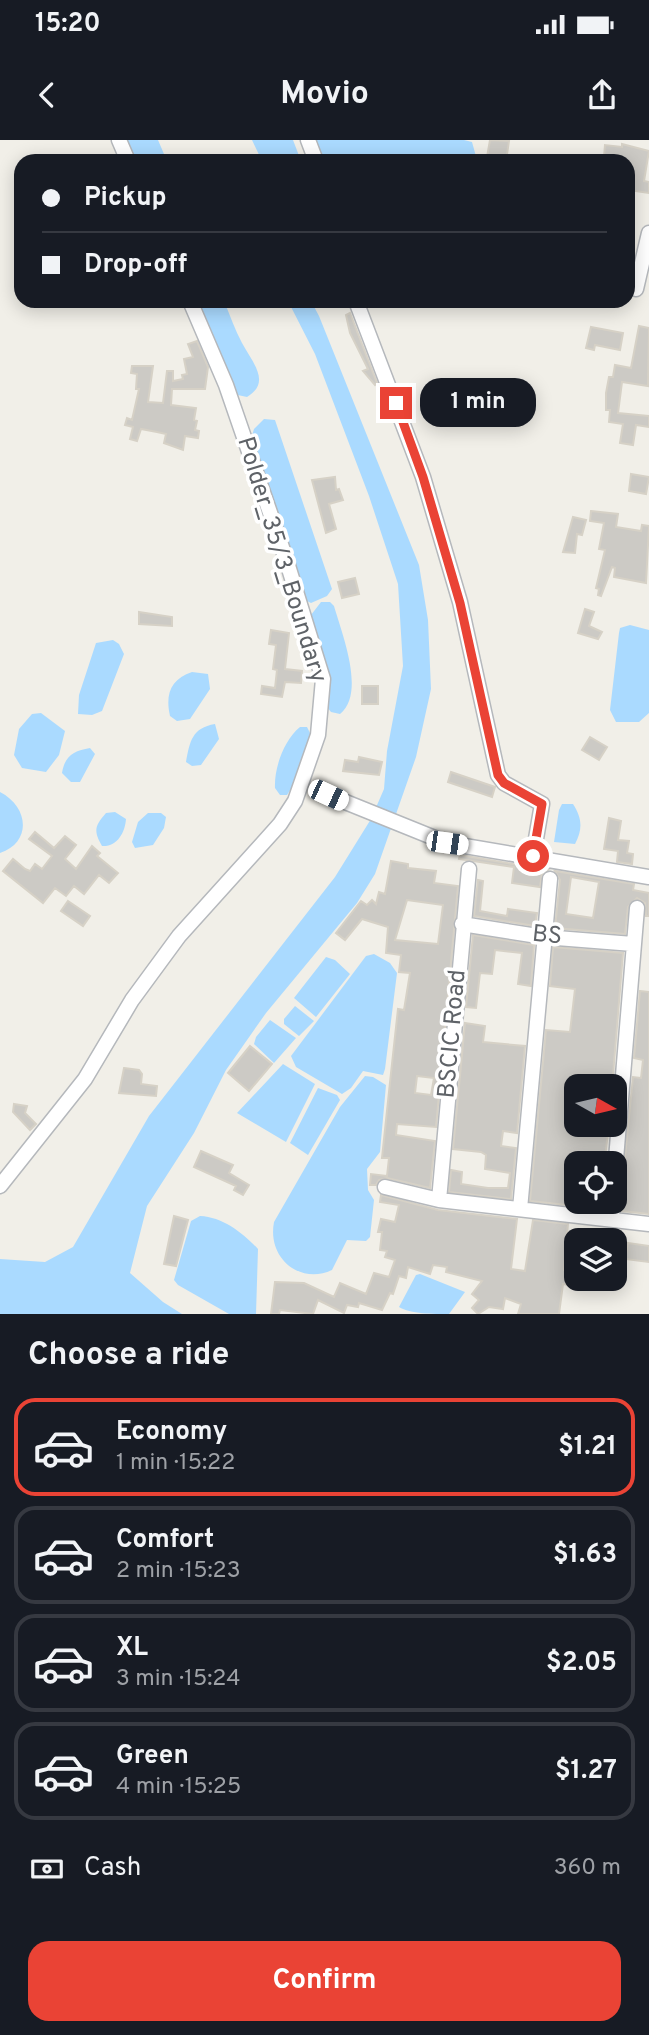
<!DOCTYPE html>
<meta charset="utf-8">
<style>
:root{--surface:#171b24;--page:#242831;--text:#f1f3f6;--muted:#9ea1a6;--line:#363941;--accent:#ea4335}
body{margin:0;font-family:Overpass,sans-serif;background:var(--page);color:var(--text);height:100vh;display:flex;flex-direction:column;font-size:26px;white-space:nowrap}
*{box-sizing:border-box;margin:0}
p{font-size:23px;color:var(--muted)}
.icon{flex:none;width:38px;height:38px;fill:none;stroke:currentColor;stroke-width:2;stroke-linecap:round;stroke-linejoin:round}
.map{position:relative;height:1174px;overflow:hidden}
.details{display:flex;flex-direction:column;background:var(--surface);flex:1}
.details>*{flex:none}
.hud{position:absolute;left:14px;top:14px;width:621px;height:154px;border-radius:21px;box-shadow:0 4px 18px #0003;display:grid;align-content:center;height:154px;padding:0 28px;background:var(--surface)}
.needle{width:46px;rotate:98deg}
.buttons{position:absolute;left:564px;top:934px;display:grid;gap:14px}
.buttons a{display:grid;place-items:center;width:63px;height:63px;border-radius:14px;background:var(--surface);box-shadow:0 4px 18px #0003;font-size:35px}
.end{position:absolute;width:32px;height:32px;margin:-16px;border:9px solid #ea4335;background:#fff;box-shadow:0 0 0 4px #fff}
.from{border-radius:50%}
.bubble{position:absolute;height:49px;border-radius:21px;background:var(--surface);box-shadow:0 4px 18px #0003;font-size:23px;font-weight:700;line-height:49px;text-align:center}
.car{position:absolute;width:21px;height:42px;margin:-21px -10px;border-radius:9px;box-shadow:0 0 5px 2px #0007;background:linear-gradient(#fff 24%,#345 0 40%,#fff 0 76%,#345 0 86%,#fff 0)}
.hud b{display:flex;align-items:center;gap:24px;height:66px;font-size:26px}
.hud b+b{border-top:2px solid var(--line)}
.hud i{width:18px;height:18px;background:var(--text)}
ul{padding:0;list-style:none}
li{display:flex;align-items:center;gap:21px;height:98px;margin:0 14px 10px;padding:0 14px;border:4px solid var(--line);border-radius:21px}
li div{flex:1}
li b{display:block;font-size:26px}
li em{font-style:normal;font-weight:700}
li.active{border-color:var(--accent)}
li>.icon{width:63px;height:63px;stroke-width:1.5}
h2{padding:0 28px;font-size:32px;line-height:84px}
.pay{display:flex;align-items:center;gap:18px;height:77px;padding:0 28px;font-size:26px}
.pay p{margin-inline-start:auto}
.cta{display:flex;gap:14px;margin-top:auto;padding:14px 28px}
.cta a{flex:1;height:80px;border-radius:21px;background:var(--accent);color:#fff;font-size:28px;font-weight:700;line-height:80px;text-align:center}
.status{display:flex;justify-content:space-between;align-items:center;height:49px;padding:0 35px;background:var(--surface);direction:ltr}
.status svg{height:19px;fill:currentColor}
header{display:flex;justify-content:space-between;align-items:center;height:91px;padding:0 28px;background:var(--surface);font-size:32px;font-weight:700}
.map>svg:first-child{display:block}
</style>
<div class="status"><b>15:20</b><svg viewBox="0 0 49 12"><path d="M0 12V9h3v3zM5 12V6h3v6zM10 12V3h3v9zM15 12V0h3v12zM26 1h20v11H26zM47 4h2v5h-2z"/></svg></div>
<header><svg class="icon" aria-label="back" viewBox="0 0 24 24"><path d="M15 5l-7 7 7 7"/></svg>Movio<svg class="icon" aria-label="share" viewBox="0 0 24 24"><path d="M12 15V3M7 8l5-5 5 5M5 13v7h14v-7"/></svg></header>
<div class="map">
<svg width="649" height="1174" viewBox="0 0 649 1174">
<rect width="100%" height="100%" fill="#f1efe8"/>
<path fill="#aadaff" d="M 122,0 L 158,0 L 167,21 L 131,21 Z
M 252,0 L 293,0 L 301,21 L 262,21 Z
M 315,0 L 464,0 L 472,2 L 477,20 L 325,21 Z
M 193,161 L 224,161 C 230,175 235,190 242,203 C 252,222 272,242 247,257 L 233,254 Z
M 288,161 L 311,161 L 319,176 L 419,425 L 428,480 L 431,549 L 416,617 L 375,734 L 357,763 L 266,873 L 226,930 L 194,993 L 147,1066 L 130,1133 L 163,1162 L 182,1174 L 0,1174 L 0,1119 L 45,1122 L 73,1107 L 149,976 L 335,737 L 371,679 L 384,649 L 387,611 L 403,526 L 398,444 L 369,356 L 315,214 Z
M 264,279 L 275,280 L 332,449 L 327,456 L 311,463 L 305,460 L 251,299 L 254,289 Z
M 321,462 L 330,462 L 334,466 C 342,494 366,553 340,574 L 331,572 L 327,567 L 311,475 Z
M 630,485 L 649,490 L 649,573 L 639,582 L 616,582 L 610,570 L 619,493 L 620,488 Z
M 113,500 L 119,504 L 124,514 L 102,571 L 92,575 L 78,574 L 79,555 L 96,503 Z
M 192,532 L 208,534 L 210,549 L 190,579 L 177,581 L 170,576 C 165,554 171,539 192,532 Z
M 41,573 L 65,591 L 59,615 L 46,632 L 22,628 L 14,615 L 19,589 L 32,574 Z
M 215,584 L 219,599 L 201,625 L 192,626 L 186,622 C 190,601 192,588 215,584 Z
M 300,587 L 307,587 L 311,595 L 291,649 L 287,655 L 280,655 L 275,648 C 274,628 284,600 300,587 Z
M 90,608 L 95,614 L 80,642 L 71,642 L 62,633 C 65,615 74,611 90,608 Z
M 0,652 C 29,667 32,702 0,713 Z
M 562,664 L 573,664 C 582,678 583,689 575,704 L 554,702 L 559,670 Z
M 115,672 L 126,679 C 125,693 117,707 102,706 C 93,690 95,686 106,673 Z
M 148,673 L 161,673 L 166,677 L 164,688 L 153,705 L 135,708 L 132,702 L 138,682 Z
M 374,814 L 390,823 L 397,833 L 385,929 L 383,935 L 363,931 L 351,948 L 342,954 L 296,927 L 291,916 L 366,816 Z
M 326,817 L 335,820 L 350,834 L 316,877 L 294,858 Z
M 295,866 L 314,881 L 299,896 L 284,884 L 284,879 Z
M 270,880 L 296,898 L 274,923 L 254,904 L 256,897 Z
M 283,924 L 315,944 L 286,1002 L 237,973 Z
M 365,936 L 373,937 L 386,945 L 380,1012 L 367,1029 L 368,1050 L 374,1060 L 370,1097 L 366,1101 L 347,1100 L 332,1130 C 300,1145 267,1118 274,1082 L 340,967 Z
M 318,948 L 337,955 L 340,960 L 308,1015 L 290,1003 Z
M 200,1076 C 223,1077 243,1093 258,1109 L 256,1174 L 229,1174 L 178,1145 L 174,1140 L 191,1081 Z
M 420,1134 L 465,1152 L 449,1174 C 434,1174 410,1174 399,1167 L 416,1135 Z"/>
<path fill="#cccac5" stroke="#d6d1c6" stroke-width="2" fill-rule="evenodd" d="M 490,0 L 509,1 L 506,21 L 487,17 Z
M 622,4 L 649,11 L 644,41 L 649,42 L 649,53 L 628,50 L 628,21 L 604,17 L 605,5 L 622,7 Z
M 350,173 L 377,243 L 375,245 L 363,231 L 368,229 L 350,193 L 346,175 Z
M 639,186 L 649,188 L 648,246 L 622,242 L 618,273 L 649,276 L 649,287 L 636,285 L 633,305 L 620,303 L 623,284 L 609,282 L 610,270 L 606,270 L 606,253 L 609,237 L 613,237 L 615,225 L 631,228 Z
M 591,187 L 623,193 L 620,210 L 595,205 L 594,210 L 586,208 Z
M 197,201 L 208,227 L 205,249 L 172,249 L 171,265 L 196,268 L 194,280 L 197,281 L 195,290 L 199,291 L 198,298 L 185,296 L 183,310 L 164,303 L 166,294 L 157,292 L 141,289 L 137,301 L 130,299 L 133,287 L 125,285 L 127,278 L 132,280 L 139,249 L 136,249 L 137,234 L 131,233 L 132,226 L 153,226 L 148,262 L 163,263 L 167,231 L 173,231 L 173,241 L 183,239 L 182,235 L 187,234 L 184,219 L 193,217 L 188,204 Z
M 631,334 L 649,337 L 646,354 L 629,351 Z
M 335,337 L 336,350 L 339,349 L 343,360 L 329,364 L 336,389 L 326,393 L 312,340 Z
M 591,371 L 618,374 L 616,387 L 641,391 L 642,385 L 649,386 L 646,443 L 614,437 L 615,428 L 612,427 L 601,456 L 598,455 L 599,449 L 596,448 L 605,410 L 599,409 L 604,383 L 590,381 Z
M 573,377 L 586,380 L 582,395 L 577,394 L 575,413 L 563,412 Z
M 355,438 L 359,454 L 342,458 L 338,442 Z
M 585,469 L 594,472 L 589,486 L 602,492 L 598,499 L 578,493 Z
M 139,472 L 172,477 L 172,486 L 139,484 Z
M 271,490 L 289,493 L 285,529 L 302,531 L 301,543 L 285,542 L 282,557 L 261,554 L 262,546 L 275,548 L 277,530 L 273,529 L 276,505 L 269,504 Z
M 362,546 L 378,546 L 378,564 L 362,564 Z
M 590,597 L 607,607 L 599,620 L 582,610 Z
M 359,617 L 382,622 L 379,635 L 343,631 L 345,620 L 358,622 Z
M 451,632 L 495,647 L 492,657 L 448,642 Z
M 609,678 L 621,681 L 618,700 L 629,701 L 627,713 L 633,714 L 632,724 L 617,722 L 618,711 L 604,709 Z
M 35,692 L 54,708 L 65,696 L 76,705 L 65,719 L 76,729 L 92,706 L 100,713 L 97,716 L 118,733 L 109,743 L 99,735 L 84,754 L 74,746 L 66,756 L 55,748 L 43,763 L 3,731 L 13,719 L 25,729 L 30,731 L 35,724 L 42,729 L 52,716 L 29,699 Z
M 460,715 L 548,730 L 542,734 L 540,747 L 512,743 L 514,727 L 459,719 Z
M 391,721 L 408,724 L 408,728 L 436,731 L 434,743 L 458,746 L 436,987 L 397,984 L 396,995 L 435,1001 L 430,1048 L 387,1038 L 379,1040 L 376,1045 L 370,1045 L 371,1034 L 387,1036 L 389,1018 L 382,1018 L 391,933 L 398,869 L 404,870 L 410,833 L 399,832 L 401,815 L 386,813 L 388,787 L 362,779 L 345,800 L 336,793 L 361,761 L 367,765 L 372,760 L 376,764 L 379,752 L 385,754 ZM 407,760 L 443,765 L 438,804 L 395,800 ZM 417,936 L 434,938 L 431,955 L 415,953 Z
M 555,731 L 634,744 L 633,750 L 649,753 L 649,776 L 646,776 L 645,763 L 637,758 L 628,767 L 625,794 L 555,788 L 560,740 ZM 571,737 L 599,742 L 593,778 L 566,774 Z
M 478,740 L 483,741 L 480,771 L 507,776 L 508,769 L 537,773 L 535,786 L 474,776 Z
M 68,761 L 90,776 L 83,786 L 61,771 Z
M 473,795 L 534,805 L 531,846 L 518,844 L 522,813 L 495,810 L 492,834 L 480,833 L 476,868 L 466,867 Z
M 553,807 L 623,813 L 612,947 L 576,947 L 576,985 L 609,985 L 605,1017 L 576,1014 L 576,1066 L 530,1061 L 546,890 L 570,892 L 575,849 L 550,846 Z
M 640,851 L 649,852 L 649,1074 L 622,1071 L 621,1057 L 633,937 L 641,938 L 643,920 L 634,918 Z
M 465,883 L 485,886 L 483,902 L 525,906 L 517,993 L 503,991 L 501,1006 L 516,1008 L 511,1059 L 449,1052 L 451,1030 L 462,1032 L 461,1044 L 488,1048 L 508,1048 L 510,1033 L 485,1029 L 486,1015 L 481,1012 L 453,1009 Z
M 250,906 L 272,924 L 249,951 L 228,933 Z
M 124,928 L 139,930 L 142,934 L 141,944 L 157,946 L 156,956 L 119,953 Z
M 14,964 L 27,966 L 25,973 L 36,984 L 30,990 L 13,972 Z
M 201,1011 L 233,1025 L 229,1033 L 249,1045 L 243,1055 L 234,1050 L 236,1046 L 194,1027 Z
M 381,1055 L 438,1070 L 517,1079 L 511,1129 L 525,1131 L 533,1080 L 568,1084 L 564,1130 L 576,1133 L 576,1146 L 563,1144 L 559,1174 L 518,1174 L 521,1164 L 505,1158 L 503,1169 L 489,1167 L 478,1174 L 472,1168 L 479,1160 L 472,1154 L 482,1141 L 446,1132 L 447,1127 L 433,1125 L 430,1134 L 408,1127 L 406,1138 L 399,1136 L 393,1154 L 390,1153 L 382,1170 L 359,1163 L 358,1167 L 347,1165 L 344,1173 L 318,1160 L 313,1174 L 280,1170 L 279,1174 L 271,1174 L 275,1142 L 304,1143 L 334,1157 L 340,1143 L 366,1154 L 374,1133 L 389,1137 L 395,1120 L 385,1117 L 387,1111 L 380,1110 L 382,1092 L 378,1092 L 381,1079 L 395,1082 L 399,1065 L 380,1062 Z
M 174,1076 L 188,1080 L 176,1126 L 164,1124 Z
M 628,1103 L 649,1106 L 649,1122 L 625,1119 Z"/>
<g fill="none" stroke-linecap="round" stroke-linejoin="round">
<g stroke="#b5b8bc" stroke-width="17">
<path id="minor" d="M 119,0 L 128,21
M 308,0 L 316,21
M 636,149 L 649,93
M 356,161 L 423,337 L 460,462 L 498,635 L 504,643 L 542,664 L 533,716
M 328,655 L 447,703 L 649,737
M 462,784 L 544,797 L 633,804
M 614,1043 L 637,768
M 0,1046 L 85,939 L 132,860 L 179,796 L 280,684 L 295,661 L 318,595 L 323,539 L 286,419 L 226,245 L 190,161
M 385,1047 L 439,1060 L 649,1084
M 439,1060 L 469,729
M 520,1069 L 550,739
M 612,1079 L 613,1062"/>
</g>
<use href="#minor" stroke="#fff" stroke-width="14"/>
</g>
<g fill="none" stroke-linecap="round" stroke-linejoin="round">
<path stroke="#ea4335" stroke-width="9" d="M 396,263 L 423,337 L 460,463 L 498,635 L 504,643 L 542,664 L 533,716"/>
</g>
<g text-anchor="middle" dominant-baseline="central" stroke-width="7" stroke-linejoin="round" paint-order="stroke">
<g font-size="24" fill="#5f6368" stroke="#fff">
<text transform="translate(281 420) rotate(73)">Polder_35/3_Boundary</text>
<text transform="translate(547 796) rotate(6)">BS</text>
<text transform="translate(453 894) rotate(-85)">BSCIC Road</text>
</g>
</g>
</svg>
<div class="buttons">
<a><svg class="needle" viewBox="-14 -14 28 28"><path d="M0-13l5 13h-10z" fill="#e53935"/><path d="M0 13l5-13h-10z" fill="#9ea1a6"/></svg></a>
<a><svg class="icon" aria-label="locate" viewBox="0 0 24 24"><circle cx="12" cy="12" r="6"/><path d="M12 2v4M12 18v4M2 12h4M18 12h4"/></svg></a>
<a><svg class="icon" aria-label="layers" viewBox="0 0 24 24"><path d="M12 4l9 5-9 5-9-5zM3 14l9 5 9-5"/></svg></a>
</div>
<i class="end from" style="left:533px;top:716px"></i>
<i class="end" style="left:396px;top:263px"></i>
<div class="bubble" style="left:420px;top:238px;width:116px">1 min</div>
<i class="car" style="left:328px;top:655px;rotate:115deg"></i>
<i class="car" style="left:447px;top:703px;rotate:98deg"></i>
<div class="hud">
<b><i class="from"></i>Pickup</b>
<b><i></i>Drop-off</b>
</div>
</div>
<section class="details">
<h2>Choose a ride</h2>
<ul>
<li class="active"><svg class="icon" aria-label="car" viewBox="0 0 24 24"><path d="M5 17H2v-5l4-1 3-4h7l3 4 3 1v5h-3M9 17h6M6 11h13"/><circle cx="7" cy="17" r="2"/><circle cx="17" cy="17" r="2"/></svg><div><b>Economy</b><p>1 min · 15:22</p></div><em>$1.21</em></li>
<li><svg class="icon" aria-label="car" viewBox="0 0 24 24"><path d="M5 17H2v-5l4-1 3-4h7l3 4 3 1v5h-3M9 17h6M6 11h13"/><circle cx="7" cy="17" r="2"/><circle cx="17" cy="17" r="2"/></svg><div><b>Comfort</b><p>2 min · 15:23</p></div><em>$1.63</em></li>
<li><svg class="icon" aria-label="car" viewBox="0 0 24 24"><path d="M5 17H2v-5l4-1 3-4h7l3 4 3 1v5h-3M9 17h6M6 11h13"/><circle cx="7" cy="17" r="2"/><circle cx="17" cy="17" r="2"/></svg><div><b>XL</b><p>3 min · 15:24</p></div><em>$2.05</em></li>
<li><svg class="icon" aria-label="car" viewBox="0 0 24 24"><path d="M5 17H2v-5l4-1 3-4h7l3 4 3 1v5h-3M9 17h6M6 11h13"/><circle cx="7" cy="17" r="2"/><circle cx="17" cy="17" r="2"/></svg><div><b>Green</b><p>4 min · 15:25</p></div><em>$1.27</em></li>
</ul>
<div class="pay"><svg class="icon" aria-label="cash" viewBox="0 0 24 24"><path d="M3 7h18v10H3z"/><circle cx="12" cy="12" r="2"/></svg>Cash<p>360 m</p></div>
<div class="cta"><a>Confirm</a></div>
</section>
